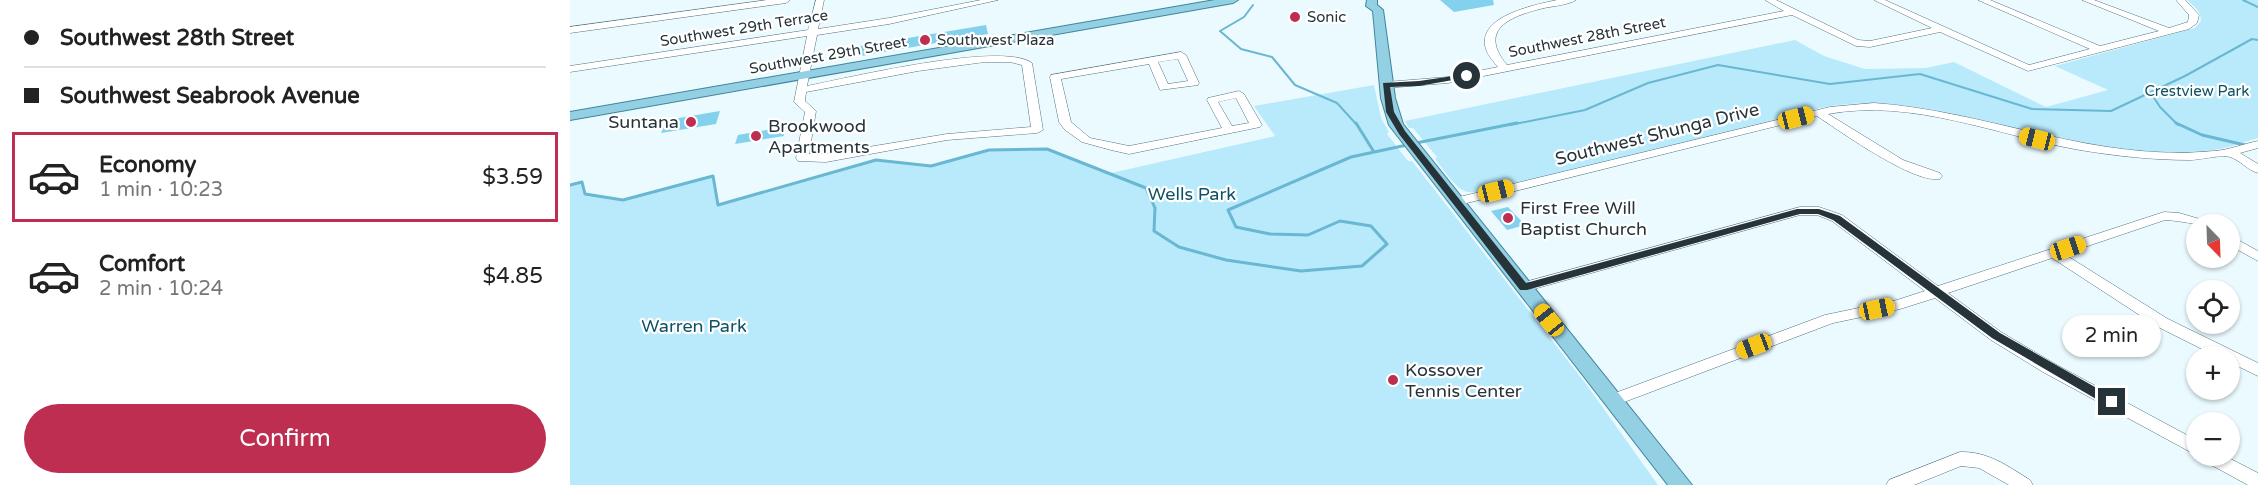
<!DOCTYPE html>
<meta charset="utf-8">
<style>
:root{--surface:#fff;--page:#f2f2f2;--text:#222;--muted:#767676;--line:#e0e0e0;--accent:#be2e51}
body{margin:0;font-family:"Varela Round",sans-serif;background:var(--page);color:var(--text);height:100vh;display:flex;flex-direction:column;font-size:22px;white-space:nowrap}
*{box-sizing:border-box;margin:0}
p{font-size:20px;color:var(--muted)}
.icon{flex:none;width:33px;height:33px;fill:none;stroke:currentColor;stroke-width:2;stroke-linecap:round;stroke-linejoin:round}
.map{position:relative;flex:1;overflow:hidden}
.panel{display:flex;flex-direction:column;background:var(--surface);width:570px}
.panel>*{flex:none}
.guide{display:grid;align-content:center;height:132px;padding:0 24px;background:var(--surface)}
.needle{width:39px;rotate:157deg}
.tools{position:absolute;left:1616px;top:214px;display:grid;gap:12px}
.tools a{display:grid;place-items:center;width:54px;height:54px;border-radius:50%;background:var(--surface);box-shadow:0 2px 4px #0004;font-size:30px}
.end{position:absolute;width:27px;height:27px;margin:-14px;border:8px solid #263439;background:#fff;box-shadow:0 0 0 3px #fff}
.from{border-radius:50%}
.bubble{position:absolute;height:42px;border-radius:21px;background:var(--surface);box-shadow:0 2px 4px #0004;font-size:20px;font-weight:600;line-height:42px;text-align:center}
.car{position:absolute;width:18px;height:36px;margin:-18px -9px;border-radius:8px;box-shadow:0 0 4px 2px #0007;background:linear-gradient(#f5c518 24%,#345 0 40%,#f5c518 0 76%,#345 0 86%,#f5c518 0)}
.guide b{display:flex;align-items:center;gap:21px;height:57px;font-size:22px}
.guide b+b{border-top:2px solid var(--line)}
.guide i{width:15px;height:15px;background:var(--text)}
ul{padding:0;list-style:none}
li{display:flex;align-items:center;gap:18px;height:90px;margin:0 12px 9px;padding:0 12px;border:3px solid transparent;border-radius:0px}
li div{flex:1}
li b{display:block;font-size:22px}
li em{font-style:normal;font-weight:600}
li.selected{border-color:var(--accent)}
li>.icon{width:54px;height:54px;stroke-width:1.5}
.cta{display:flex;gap:12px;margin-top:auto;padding:12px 24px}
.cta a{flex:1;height:69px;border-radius:36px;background:var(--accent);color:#fff;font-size:24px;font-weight:600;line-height:69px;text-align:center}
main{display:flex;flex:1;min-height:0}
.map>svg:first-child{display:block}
</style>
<main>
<section class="panel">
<div class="guide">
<b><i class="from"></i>Southwest 28th Street</b>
<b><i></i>Southwest Seabrook Avenue</b>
</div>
<ul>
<li class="selected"><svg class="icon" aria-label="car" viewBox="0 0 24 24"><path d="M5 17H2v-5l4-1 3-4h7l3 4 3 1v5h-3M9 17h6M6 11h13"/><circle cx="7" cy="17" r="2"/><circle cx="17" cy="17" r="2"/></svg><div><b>Economy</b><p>1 min · 10:23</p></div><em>$3.59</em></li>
<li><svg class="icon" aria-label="car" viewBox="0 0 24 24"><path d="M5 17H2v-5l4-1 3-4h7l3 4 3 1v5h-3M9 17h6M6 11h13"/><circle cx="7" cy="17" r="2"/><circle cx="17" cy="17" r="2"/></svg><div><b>Comfort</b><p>2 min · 10:24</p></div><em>$4.85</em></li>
</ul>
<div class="cta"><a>Confirm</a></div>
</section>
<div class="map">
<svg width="1688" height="485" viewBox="0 0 1688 485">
<rect width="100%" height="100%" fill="#ebfaff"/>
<path fill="#b9eafc" d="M 1617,0 L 1688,0 L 1688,138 C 1674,142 1659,148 1644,150 C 1597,156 1526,149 1480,139 C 1407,121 1331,93 1255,107 L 937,186 C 889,197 895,197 865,159 L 867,157 L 843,128 L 839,128 L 835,121 L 1225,40 L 1254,56 L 1295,69 L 1356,68 L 1384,62 L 1476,107 L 1538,90 L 1485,66 L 1625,28 L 1631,21 C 1631,11 1624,6 1617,0 Z
M 804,85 L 811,118 L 819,132 L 817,134 L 838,161 L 842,161 L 1016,384 L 1088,485 L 0,485 L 0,185 L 12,182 L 15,194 L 53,200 L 143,176 L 149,205 L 306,160 L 361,166 L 419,150 L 477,149 L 541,173 L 705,136 L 684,106 Z"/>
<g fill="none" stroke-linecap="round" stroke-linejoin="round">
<path stroke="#69b7d1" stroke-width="2" d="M 1673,0 L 1688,7
M 683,5 L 674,17 L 650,31 L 671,49 L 702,57 L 725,85 L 767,103 L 787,125
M 1581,93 L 1590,107 L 1608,125
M 940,125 L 1015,110 L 1078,83 L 1148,65 L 1260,84 L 1350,74 L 1462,109 L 1541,111 L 1615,76 L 1682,39 L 1688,40"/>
<path stroke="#69b7d1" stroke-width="3" d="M 786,123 L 804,152
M 1606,123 L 1632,135 L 1675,145
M 846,143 L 947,123
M 0,185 L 12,182 L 15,194 L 53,200 L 143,176 L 148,205 L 306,160 L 361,166 L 419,150 L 477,149 L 576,188 L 585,208 L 584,231 L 609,247 L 656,260 L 731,271 L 792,266 L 817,244 L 801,226 L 770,221 L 738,235 L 700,234 L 666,227 L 658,210 L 781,157 L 837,145"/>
</g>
<path fill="#83d1ec" d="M 870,0 L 923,0 L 924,5 L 884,12 Z
M 416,25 L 418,34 L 291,56 L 290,46 Z
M 150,111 L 146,124 L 91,133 L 97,120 Z
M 213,127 L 214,136 L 165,144 L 168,135 Z
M 938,207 L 955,225 L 937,230 L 921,211 Z"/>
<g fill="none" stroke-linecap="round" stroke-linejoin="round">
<g stroke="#51727e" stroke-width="1">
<path id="minor" d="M 197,0 L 220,0 L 216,3 L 0,33 L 0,27 Z
M 246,0 L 254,0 L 248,29 L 319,18 L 411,0 L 428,0 L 319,24 L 247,35 L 237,86 C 278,78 432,41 462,63 L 473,130 L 467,133 L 377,140 L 256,162 L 228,161 L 226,158 L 235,112 L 224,102 L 237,36 L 0,72 L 0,66 L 238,30 ZM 415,62 L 440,62 L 452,65 L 461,127 L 377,134 L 256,154 L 239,154 L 246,111 L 235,101 L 236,92 L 348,71 Z
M 987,0 L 1006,0 C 998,5 984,6 974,8 C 941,16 907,29 937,65 L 1214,11 L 1195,0 L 1206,0 L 1288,40 L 1300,41 L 1362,28 L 1304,0 L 1315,0 L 1459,65 L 1520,49 L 1408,0 L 1420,0 L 1530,46 L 1589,31 L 1512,0 L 1524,0 L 1599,28 L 1618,22 L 1619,15 L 1606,0 L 1615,0 L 1629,15 L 1627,23 L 1619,29 L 1458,71 L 1370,32 L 1300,47 L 1286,46 L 1222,15 L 878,83 L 816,88 L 811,85 L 816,82 L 878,77 L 928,67 C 925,63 919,57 917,52 C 902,17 964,5 987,0 Z
M 611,52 L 616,55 L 629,83 L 628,85 L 590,90 L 579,64 L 491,79 L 501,122 L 520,138 L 559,146 L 652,128 L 637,100 L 638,98 L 669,91 L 674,94 L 692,125 L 690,127 L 559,154 L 541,150 L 512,142 L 495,130 L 489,122 L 480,77 L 481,75 ZM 608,59 L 618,81 L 598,84 L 588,62 ZM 666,98 L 679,123 L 662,126 L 648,102 Z
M 1304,103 C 1419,111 1526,163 1644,151 C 1659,150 1673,144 1688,141 L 1688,148 L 1670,153 L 1688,164 L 1688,173 C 1677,170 1670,160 1660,157 C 1654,154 1629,160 1620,160 C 1583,160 1546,156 1510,150 C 1428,136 1343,98 1258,114 L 1333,160 L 1370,173 L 1372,176 L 1370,179 C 1344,184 1271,132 1247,116 L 885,206 L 879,202 L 881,199 L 1260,107 Z
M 1230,207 L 1249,207 L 1272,215 L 1368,286 L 1594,212 L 1609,213 L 1640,222 L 1642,225 C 1623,225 1614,221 1595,220 L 1494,254 L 1598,319 L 1688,363 L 1688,376 L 1659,362 L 1659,357 L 1648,357 L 1588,327 L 1482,258 L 1378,293 L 1431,332 L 1485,364 L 1626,440 L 1626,455 L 1473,372 L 1421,340 L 1365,298 L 1330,309 L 1263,323 L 1049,404 L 1043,406 L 1037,404 L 1035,400 L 1037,396 L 1255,315 L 1327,300 L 1355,291 L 1262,221 L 1247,215 L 1230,215 L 953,292 L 946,287 L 948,284 Z
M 1659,235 L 1688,251 L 1688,261 L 1659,245 Z
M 1390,452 C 1417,451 1438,466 1460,480 L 1463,485 L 1439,485 L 1409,468 L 1391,466 L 1344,485 L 1316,485 L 1319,480 Z
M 1631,456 L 1655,456 L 1688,473 L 1688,485 L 1678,485 L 1634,461 Z"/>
</g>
<g stroke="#3f859c" stroke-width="2">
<path id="major" d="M 645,0 L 668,0 L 663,3 L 0,120 L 0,112 Z
M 797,0 L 807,0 L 807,5 L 813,10 L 825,98 L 833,124 L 1122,485 L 1098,485 L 819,125 L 811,98 L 803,11 L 796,6 Z"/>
</g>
<use href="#minor" fill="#fff" fill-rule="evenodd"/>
<use href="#major" fill="#94d0e3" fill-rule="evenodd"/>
</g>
<path fill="#263439" d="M 897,74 L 900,77 L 849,86 L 820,87 L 824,112 L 835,131 L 956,283 L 1227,209 L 1249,209 L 1270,216 L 1430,333 L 1546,399 L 1548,402 L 1542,407 L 1538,406 L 1422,338 L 1263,220 L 1248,214 L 1230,214 L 957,290 L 950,290 L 829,134 L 816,112 L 813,83 L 849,81 Z"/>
<g fill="#be2e51" stroke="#fff" stroke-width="2">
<circle cx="725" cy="17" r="6"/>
<circle cx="355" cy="40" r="6"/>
<circle cx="121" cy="122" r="6"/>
<circle cx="186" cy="136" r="6"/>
<circle cx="938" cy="218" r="6"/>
<circle cx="823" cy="380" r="6"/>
</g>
<g text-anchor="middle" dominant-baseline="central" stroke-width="4.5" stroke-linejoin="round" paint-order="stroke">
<g font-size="15" fill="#263439" stroke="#fff" text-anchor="start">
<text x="737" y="17">Sonic</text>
<text x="367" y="40">Southwest Plaza</text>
</g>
<g font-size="15" fill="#263439" stroke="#fff">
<text transform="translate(174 28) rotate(-9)">Southwest 29th Terrace</text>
<text transform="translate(1017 37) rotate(-11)">Southwest 28th Street</text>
<text transform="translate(258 55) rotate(-10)">Southwest 29th Street</text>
</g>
<g font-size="15" fill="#0e5164" stroke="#fff">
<text x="1627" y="91">Crestview Park</text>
</g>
<g font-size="18" fill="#263439" stroke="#fff" text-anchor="start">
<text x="109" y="122" text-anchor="end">Suntana</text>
<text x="198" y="126">Brookwood<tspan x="198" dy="21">Apartments</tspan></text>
<text x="950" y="208">First Free Will<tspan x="950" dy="21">Baptist Church</tspan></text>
<text x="835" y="370">Kossover<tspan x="835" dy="21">Tennis Center</tspan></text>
</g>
<g font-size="18" fill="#263439" stroke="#fff">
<text transform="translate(1087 134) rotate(-14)">Southwest Shunga Drive</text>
</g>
<g font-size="18" fill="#0e5164" stroke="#fff">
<text x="622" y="194">Wells Park</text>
<text x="124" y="326">Warren Park</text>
</g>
</g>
</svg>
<div class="tools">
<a><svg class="needle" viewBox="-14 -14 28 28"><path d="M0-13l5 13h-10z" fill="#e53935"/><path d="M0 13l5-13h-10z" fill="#767676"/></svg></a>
<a><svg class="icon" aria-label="locate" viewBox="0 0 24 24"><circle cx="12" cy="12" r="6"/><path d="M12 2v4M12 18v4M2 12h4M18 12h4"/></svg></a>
<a>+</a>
<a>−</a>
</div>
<i class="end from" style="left:897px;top:76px"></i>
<i class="end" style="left:1542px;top:402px"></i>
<div class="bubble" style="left:1492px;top:315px;width:99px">2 min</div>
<i class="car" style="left:1226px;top:118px;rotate:76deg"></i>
<i class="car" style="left:1467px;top:139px;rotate:284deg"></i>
<i class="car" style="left:926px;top:191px;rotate:76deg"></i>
<i class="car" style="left:1498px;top:248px;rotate:72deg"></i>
<i class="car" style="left:1307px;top:309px;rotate:78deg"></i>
<i class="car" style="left:979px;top:320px;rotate:321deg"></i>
<i class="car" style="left:1184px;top:346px;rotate:249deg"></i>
</div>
</main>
